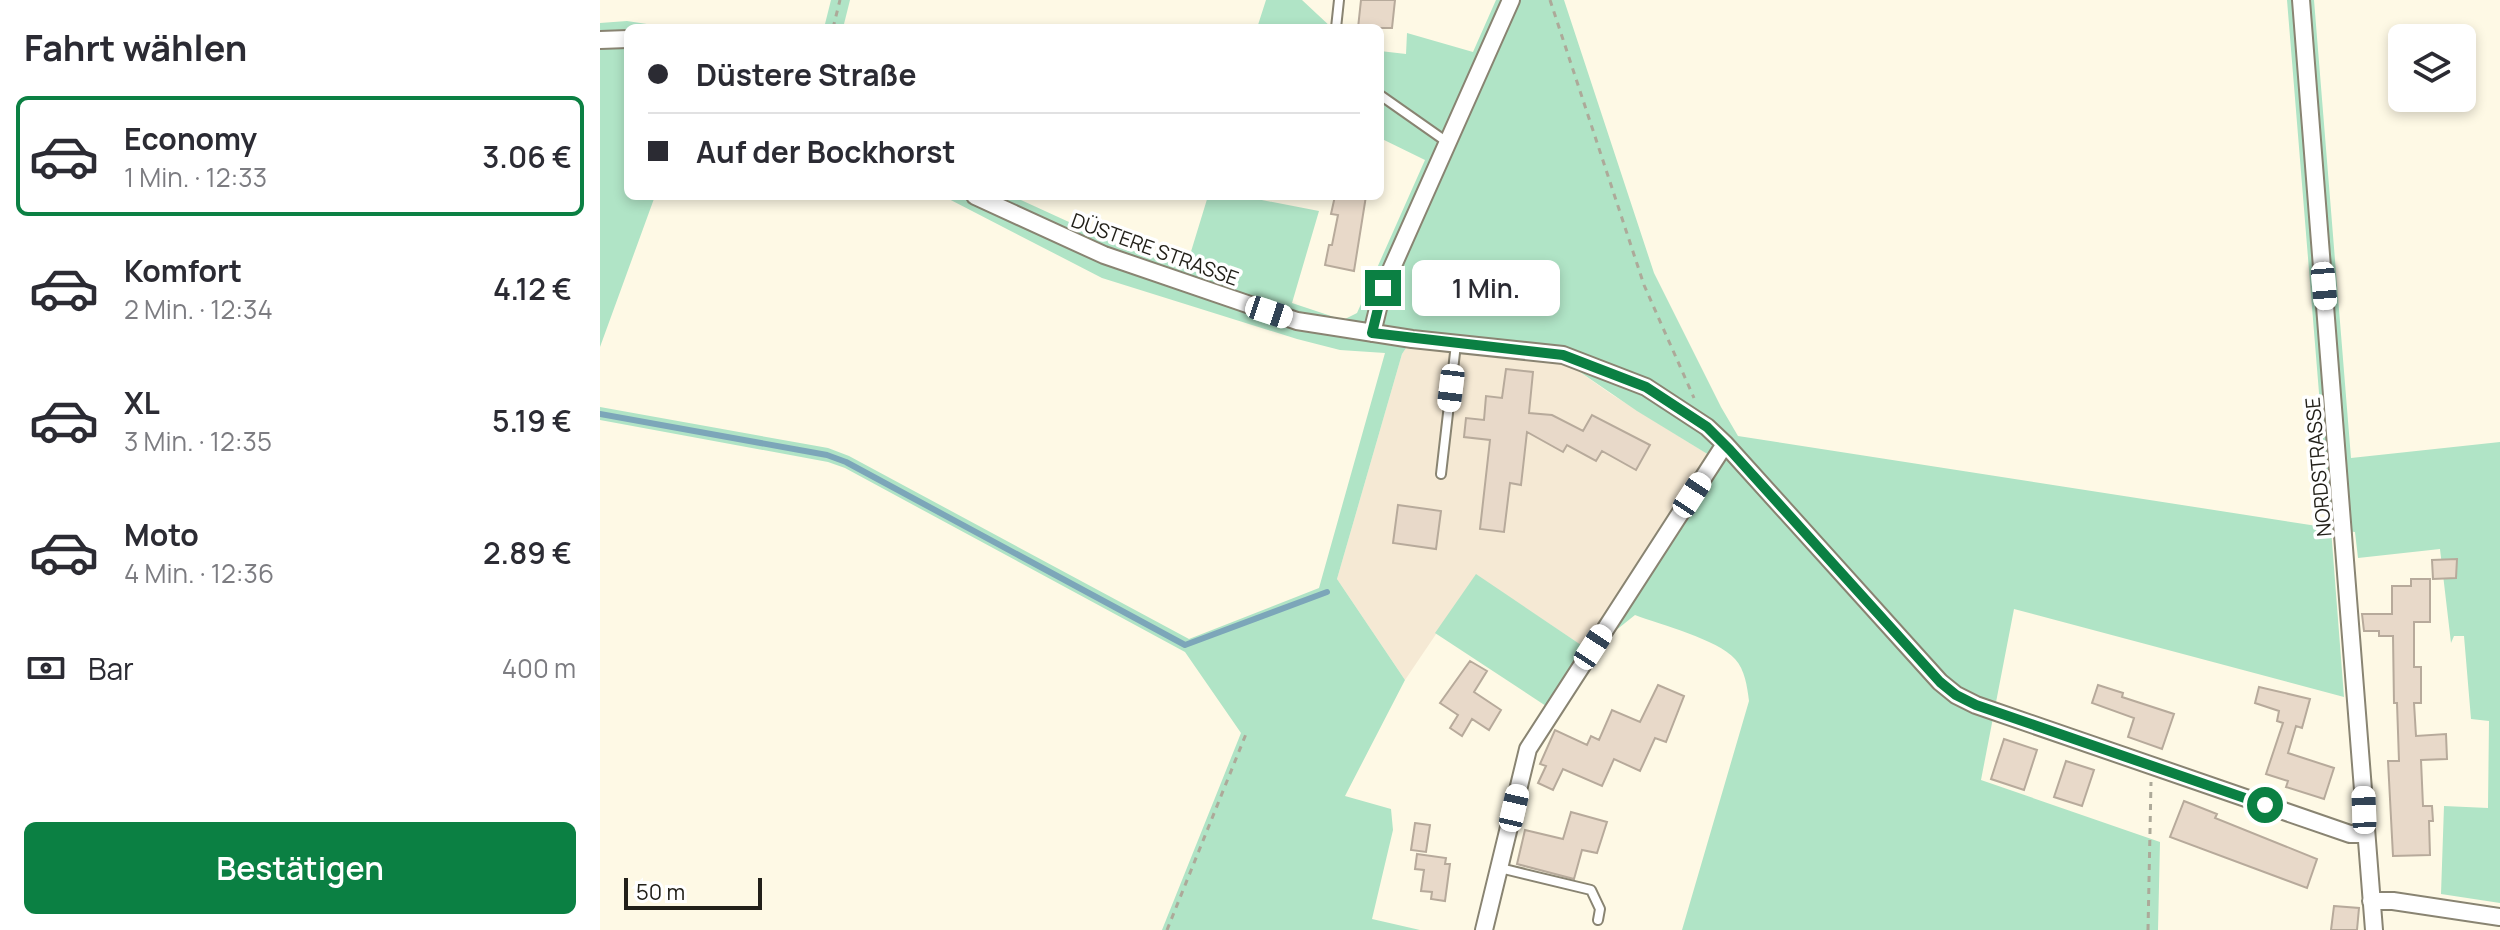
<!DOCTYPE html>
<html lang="de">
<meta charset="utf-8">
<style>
:root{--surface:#fff;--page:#f2f2f3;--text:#2b2b33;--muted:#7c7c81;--line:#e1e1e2;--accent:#0b8043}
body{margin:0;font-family:Manrope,sans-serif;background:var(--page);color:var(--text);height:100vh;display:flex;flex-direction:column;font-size:30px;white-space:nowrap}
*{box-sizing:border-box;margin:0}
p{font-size:26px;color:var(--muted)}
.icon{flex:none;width:44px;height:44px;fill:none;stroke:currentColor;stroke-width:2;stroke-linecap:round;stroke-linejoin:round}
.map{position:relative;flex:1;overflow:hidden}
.panel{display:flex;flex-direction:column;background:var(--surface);width:600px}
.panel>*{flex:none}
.hud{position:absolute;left:24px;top:24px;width:760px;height:176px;border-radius:12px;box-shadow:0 4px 12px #0003;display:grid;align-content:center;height:176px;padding:0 24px;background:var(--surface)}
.fabs{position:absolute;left:1788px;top:24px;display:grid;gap:16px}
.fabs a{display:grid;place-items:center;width:88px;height:88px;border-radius:12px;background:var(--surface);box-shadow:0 4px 12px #0003;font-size:40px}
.scale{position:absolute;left:24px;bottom:20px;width:138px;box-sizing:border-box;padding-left:8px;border:4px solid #222019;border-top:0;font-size:22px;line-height:28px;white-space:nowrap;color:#222019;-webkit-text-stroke:6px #fff;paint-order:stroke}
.end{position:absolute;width:36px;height:36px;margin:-18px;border:10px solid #0b8043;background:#fff;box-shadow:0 0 0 4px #fff}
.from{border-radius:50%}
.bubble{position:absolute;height:56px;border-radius:12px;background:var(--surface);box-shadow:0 4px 12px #0003;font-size:26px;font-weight:600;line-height:56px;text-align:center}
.car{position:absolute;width:24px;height:48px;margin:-24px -12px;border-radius:10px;box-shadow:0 0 6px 2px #0007;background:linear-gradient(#fff 24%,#345 0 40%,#fff 0 76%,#345 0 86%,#fff 0)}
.hud b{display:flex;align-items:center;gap:28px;height:76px;font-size:30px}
.hud b+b{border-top:2px solid var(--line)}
.hud i{width:20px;height:20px;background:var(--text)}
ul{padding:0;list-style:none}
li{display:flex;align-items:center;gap:24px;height:120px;margin:0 16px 12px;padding:0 8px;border:4px solid transparent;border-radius:12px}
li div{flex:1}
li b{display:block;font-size:30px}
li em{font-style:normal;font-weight:600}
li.current{border-color:var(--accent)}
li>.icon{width:72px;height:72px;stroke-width:1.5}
h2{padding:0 24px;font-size:36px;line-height:96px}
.pay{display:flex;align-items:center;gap:20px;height:88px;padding:0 24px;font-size:30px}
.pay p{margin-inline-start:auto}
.cta{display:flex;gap:16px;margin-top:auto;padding:16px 24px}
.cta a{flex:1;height:92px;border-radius:12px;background:var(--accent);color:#fff;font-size:32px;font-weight:600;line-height:92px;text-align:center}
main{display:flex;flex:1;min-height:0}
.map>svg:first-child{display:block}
</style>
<main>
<section class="panel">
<h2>Fahrt wählen</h2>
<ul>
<li class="current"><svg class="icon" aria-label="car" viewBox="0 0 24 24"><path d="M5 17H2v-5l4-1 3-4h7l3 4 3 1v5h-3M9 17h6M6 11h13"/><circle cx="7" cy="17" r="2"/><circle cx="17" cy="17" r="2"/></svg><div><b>Economy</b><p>1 Min. · 12:33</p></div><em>3.06 €</em></li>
<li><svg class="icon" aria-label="car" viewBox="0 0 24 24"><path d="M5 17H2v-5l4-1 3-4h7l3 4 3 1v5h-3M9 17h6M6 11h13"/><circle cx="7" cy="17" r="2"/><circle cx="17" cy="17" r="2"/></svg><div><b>Komfort</b><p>2 Min. · 12:34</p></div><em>4.12 €</em></li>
<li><svg class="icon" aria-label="car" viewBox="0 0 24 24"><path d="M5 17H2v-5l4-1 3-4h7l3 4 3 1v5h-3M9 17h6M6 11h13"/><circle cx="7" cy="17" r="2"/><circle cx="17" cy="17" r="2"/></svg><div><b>XL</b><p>3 Min. · 12:35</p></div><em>5.19 €</em></li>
<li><svg class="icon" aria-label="car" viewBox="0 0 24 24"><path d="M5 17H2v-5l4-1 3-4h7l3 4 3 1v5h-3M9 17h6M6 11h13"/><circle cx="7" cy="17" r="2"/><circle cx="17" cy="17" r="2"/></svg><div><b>Moto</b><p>4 Min. · 12:36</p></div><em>2.89 €</em></li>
</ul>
<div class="pay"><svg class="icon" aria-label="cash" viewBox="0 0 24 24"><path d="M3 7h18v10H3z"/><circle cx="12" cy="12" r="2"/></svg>Bar<p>400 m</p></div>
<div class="cta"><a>Bestätigen</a></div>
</section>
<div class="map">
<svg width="1900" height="930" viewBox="0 0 1900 930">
<rect width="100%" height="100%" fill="#fef9e5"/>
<path fill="#f5e9d4" d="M 810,342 L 961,359 L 1011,394 L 1109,455 L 990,651 L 876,575 L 805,680 L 737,579 L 802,354 Z"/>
<path fill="#b0e4c6" d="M 231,0 L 250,0 L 243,28 L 224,28 Z
M 666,0 L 702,0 L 732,28 L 657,28 Z
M 896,0 L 964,0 L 1054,273 L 1121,407 L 1138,436 L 1730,528 L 1687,0 L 1714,0 L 1751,458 L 1900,442 L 1900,903 L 1841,894 L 1844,806 L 1888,808 L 1889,721 L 1871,719 L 1864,636 L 1854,636 L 1851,643 L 1840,549 L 1758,558 L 1755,532 L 1731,529 L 1744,697 L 1414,609 L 1381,780 L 1560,842 L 1558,930 L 1082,930 L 1149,701 C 1147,686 1145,670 1135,659 C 1117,639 1061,625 1035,615 L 990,651 L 949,708 L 835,633 L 876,574 L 990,651 L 1109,455 L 1037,411 L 961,359 L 810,342 L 802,354 L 737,579 L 805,680 L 745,796 L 791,809 L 793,830 L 772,919 L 820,930 L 562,930 L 641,733 L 585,652 L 245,468 L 228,462 L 0,420 L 0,407 L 228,448 L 249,456 L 589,639 L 719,588 L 785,353 L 740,350 L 697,339 L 502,278 L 343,196 L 412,196 L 528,249 L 586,268 L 608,196 L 641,196 L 719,211 L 692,303 L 743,320 L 757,313 L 825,160 L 780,138 L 780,51 L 806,54 L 807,33 L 873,52 Z
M 27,21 L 73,28 L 28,28 L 28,196 L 55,196 L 0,347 L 0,23 Z"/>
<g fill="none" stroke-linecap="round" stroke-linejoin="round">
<path stroke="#7ca6b9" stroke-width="6" d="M 0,414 L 227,455 L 246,462 L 585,645 L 727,592"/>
</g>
<path fill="#e8d9c9" stroke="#b7aa9b" stroke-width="2" d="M 761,0 L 795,0 L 792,28 L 758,28 Z
M 735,196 L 766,196 L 754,271 L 725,265 L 729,245 L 732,245 L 738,215 L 731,214 Z
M 906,369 L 933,372 L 929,413 L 952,415 L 983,431 L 992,415 L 1050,445 L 1036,470 L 1002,451 L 996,461 L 967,445 L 963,452 L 927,432 L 921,485 L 910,483 L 904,532 L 880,529 L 890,440 L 864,437 L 866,418 L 884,420 L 886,396 L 902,398 Z
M 798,505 L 841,511 L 836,549 L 793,543 Z
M 1857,559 L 1856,578 L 1833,579 L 1832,560 Z
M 1811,579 L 1830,579 L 1830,622 L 1814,622 L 1814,667 L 1821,667 L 1821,703 L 1814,703 L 1816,736 L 1846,734 L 1847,759 L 1821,760 L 1823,806 L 1832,806 L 1833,821 L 1829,821 L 1830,855 L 1793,856 L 1788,761 L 1799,761 L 1797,703 L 1794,703 L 1793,636 L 1779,636 L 1779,631 L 1764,631 L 1762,614 L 1792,614 L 1792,586 L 1811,586 Z
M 870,661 L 887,671 L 874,692 L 901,710 L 889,730 L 872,719 L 862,736 L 850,728 L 858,715 L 840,703 Z
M 1058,685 L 1084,696 L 1066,742 L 1055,738 L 1040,771 L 1014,759 L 1002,786 L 963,769 L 953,790 L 938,783 L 946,766 L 940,764 L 955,730 L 987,745 L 991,736 L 999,740 L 1012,710 L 1040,722 Z
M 1498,685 L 1523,693 L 1522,697 L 1574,714 L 1562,749 L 1528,737 L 1534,718 L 1492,703 Z
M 1659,687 L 1710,699 L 1702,728 L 1696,726 L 1688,753 L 1734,768 L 1724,799 L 1686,787 L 1688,781 L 1666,774 L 1683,723 L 1677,721 L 1679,711 L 1655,703 Z
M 1404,739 L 1437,750 L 1424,790 L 1391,779 Z
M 1466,761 L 1494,770 L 1482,806 L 1454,797 Z
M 1584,801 L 1617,814 L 1615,818 L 1717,859 L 1707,888 L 1570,837 Z
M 971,812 L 1007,822 L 997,853 L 982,850 L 974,879 L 917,864 L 925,830 L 963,839 Z
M 815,823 L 830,825 L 826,852 L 811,850 Z
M 817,854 L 846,858 L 845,864 L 850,864 L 845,901 L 831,899 L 832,892 L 821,891 L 824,870 L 815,869 Z
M 1734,906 L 1759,908 L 1757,930 L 1731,930 Z"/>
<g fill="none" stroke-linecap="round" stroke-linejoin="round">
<g stroke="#898472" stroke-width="12">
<path id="lane" d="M 736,28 L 739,0
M 780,95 L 847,142
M 841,474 L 856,344
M 900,868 L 991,890 L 1000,909 L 998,920"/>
</g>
<g stroke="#898472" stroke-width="20">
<path id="street" d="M 1701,0 L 1774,930
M 0,40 L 28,39
M 375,196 L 504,255 L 697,321 L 812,339 L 963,355 L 1046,387 L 1107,427 L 1125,444 L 1340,682 L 1356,695 L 1376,705 L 1750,834 L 1765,834
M 772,333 L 783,288 L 911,0
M 1771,901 L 1793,901 L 1900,917
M 884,930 L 928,749 L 1125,444"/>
</g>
<path stroke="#ada999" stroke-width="3" stroke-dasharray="6 6" stroke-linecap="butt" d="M 950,0 L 1044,285 L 1094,398
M 233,28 L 240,0
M 567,930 L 646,734
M 1548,930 L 1551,782"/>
<use href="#lane" stroke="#fff" stroke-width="8"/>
<use href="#street" stroke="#fff" stroke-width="16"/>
</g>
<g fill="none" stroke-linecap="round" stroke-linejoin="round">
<path stroke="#0b8043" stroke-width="10" d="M 783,288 L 772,333 L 963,355 L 1046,387 L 1107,427 L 1130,450 L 1340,682 L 1356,695 L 1376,705 L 1665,805"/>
</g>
<g text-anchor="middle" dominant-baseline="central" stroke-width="7" stroke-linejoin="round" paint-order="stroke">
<g font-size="20" fill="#222019" stroke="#fff">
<text transform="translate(555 249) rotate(20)">DÜSTERE STRASSE</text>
<text transform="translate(1718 467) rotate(-95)">NORDSTRASSE</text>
</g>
</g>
</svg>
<div class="fabs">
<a><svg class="icon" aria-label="layers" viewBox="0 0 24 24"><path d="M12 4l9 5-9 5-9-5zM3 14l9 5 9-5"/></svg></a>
</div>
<div class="scale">50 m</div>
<i class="end from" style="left:1665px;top:805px"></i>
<i class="end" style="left:783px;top:288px"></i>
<div class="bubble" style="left:812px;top:260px;width:148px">1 Min.</div>
<i class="car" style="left:1724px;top:286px;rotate:175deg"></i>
<i class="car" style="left:669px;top:312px;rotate:108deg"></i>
<i class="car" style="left:851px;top:388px;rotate:187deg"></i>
<i class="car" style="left:1092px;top:495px;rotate:33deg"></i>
<i class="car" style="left:993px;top:647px;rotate:33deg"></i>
<i class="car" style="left:914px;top:808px;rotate:13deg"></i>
<i class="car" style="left:1764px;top:810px;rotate:358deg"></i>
<div class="hud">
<b><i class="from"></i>Düstere Straße</b>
<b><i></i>Auf der Bockhorst</b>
</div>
</div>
</main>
